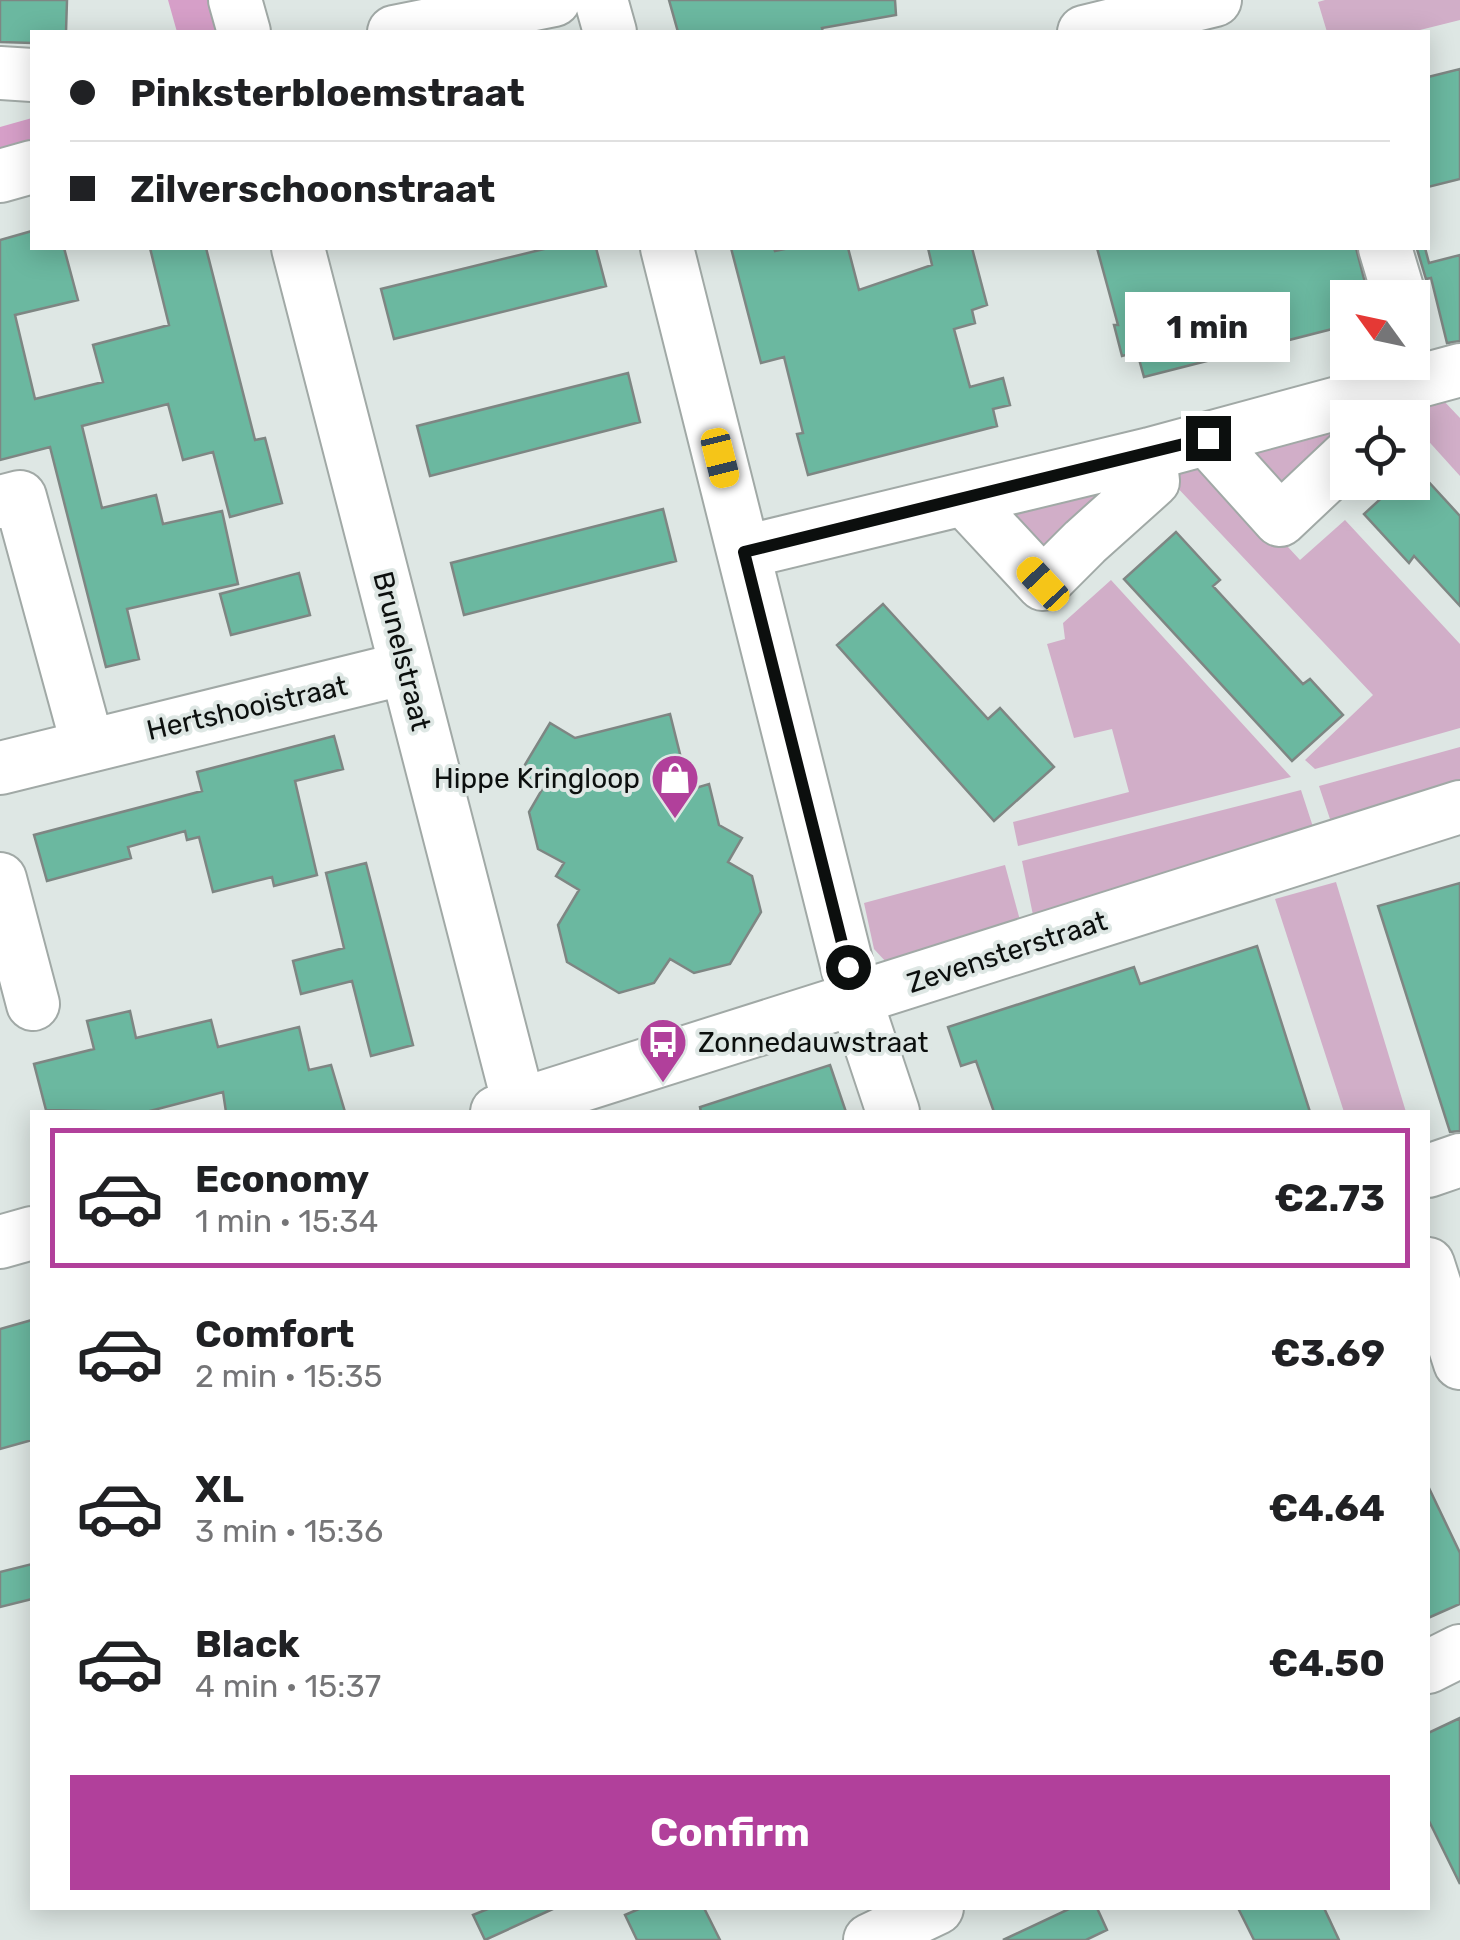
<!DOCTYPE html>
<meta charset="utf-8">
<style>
:root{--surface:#fff;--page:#f6f6f6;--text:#202124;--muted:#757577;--line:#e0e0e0;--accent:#b1409b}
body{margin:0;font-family:Rubik,sans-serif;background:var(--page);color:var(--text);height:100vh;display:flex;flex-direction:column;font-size:38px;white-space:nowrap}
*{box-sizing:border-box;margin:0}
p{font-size:32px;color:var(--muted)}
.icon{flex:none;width:55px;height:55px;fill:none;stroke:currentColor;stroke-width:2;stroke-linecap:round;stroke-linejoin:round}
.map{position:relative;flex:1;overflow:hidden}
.side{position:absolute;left:30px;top:1110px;width:1400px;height:800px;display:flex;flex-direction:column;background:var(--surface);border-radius:0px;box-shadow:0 5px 25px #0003}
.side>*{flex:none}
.banner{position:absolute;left:30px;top:30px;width:1400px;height:220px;border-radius:0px;box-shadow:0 5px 25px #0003;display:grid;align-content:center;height:220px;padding:0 40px;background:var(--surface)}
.needle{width:65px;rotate:303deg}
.tools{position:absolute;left:1330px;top:280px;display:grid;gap:20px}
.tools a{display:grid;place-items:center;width:100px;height:100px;border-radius:0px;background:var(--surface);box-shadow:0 5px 25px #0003;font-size:50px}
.end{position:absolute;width:45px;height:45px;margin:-22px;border:12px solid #0c0f0e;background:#fff;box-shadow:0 0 0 5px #fff}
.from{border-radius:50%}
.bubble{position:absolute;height:70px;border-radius:0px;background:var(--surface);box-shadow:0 5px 25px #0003;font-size:32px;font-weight:700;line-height:70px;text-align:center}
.car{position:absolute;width:30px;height:60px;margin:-30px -15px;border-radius:12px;box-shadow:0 0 8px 2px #0007;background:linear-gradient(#f5c518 24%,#345 0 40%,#f5c518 0 76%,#345 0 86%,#f5c518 0)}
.banner b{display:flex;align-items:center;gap:35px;height:95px;font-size:38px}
.banner b+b{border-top:2px solid var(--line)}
.banner i{width:25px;height:25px;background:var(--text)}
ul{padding:18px 0 0;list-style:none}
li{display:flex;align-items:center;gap:30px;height:140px;margin:0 20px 15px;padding:0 20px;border:5px solid transparent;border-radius:0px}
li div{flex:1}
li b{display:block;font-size:38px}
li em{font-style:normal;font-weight:700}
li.current{border-color:var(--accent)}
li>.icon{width:90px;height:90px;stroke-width:1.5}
.action{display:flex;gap:20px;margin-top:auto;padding:20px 40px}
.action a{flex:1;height:115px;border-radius:0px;background:var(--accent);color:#fff;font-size:40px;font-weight:700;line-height:115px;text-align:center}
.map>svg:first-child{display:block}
</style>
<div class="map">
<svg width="1460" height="1940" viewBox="0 0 1460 1940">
<rect width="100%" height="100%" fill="#dee7e4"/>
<path fill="#d1aec8" d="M 1325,0 L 1460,0 L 1460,20 L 1412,32 L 1327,32 L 1318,2 Z
M 1441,398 L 1460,418 L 1460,476 L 1413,424 L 1412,418 L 1407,417 L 1406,412 Z
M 1347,419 L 1347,435 L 1288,491 L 1242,446 Z
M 1177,465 L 1212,465 L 1300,560 L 1345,520 L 1460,644 L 1460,728 L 1315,769 L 1305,760 L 1373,695 L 1173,483 Z
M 1122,479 L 1040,559 L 1003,510 Z
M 1111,580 L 1291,777 L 1018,846 L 1013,822 L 1129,792 L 1112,729 L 1074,738 L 1047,644 L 1065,639 L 1063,623 Z
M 1460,747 L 1460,786 L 1333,828 L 1319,786 Z
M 1301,790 L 1315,833 L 1034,920 L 1022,861 Z
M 1005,865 L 1021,924 L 887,963 L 874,949 L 864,903 Z
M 1336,882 L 1406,1112 L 1344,1112 L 1275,899 Z"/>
<path fill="#d69fc8" d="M 168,0 L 208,0 L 217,32 L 177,32 Z
M 32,118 L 32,151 L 0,159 L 0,127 Z"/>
<path fill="#6bb8a0" stroke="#7e8683" stroke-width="2.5" d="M 0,0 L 67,0 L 66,32 L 32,32 L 32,43 L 0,42 Z
M 669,0 L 895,0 L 896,15 L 822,28 L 823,32 L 678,32 Z
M 1460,69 L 1460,179 L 1428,187 L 1428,77 Z
M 32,231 L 32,248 L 64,248 L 78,300 L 15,315 L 35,399 L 103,382 L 93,345 L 169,325 L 150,248 L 206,248 L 255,440 L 265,438 L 282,503 L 230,517 L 213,452 L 183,460 L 168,404 L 82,426 L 102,508 L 156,495 L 163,524 L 222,511 L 238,584 L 127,609 L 139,659 L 106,667 L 50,447 L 0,460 L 0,240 Z
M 548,248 L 596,248 L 606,286 L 394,339 L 381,289 Z
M 731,248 L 774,248 L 775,251 L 789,248 L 848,248 L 859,290 L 932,265 L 928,248 L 972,248 L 987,305 L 972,310 L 975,323 L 954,329 L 970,387 L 1003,378 L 1010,405 L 993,409 L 997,426 L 808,475 L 797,434 L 803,433 L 784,357 L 761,363 Z
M 1097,248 L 1356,248 L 1369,298 L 1348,298 L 1348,325 L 1144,377 L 1137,352 L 1122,356 L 1114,325 L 1118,325 Z
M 1425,248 L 1429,263 L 1460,255 L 1460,341 L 1447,343 L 1431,278 L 1426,279 L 1417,249 Z
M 628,373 L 640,422 L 430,476 L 417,426 Z
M 1415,467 L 1460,516 L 1460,606 L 1414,556 L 1409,563 L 1364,514 L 1399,482 L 1412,482 Z
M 663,509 L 676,561 L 464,615 L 451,563 Z
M 1176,532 L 1220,580 L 1213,586 L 1303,684 L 1310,679 L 1343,715 L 1292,761 L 1124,579 Z
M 299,573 L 310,615 L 231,635 L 220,594 Z
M 883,604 L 988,719 L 1000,708 L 1054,767 L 994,821 L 837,645 Z
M 670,714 L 689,790 L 709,784 L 719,825 L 742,838 L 728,862 L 752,876 L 761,912 L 730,964 L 694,973 L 670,959 L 654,983 L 619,993 L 567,962 L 558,925 L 579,890 L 556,876 L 564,863 L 538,849 L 529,812 L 543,788 L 520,773 L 550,723 L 575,738 Z
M 334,736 L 343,769 L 295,781 L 317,875 L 274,886 L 272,877 L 213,892 L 199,837 L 187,840 L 185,831 L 128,847 L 131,858 L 47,881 L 34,835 L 202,791 L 197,772 Z
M 366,863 L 413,1045 L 371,1056 L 352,981 L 301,994 L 293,961 L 344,948 L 326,873 Z
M 1460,883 L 1460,1131 L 1450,1132 L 1378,906 Z
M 1257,946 L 1310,1112 L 994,1112 L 976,1061 L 961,1066 L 948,1027 L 1134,967 L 1140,984 Z
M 130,1011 L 136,1038 L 211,1020 L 218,1047 L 299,1027 L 309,1070 L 331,1065 L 345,1112 L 226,1112 L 223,1092 L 146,1112 L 46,1110 L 34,1064 L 94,1049 L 87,1021 Z
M 830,1065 L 846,1112 L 701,1112 L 700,1107 Z
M 32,1320 L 32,1440 L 0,1449 L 0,1329 Z
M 1428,1486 L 1460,1553 L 1460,1604 L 1428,1618 Z
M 32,1564 L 32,1599 L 0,1607 L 0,1572 Z
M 1460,1718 L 1460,1884 L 1428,1819 L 1428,1733 Z
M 490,1908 L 555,1908 L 485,1940 L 473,1915 Z
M 641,1908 L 704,1908 L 720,1940 L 637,1940 L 625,1915 Z
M 1071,1908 L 1097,1908 L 1107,1930 L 1086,1940 L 1003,1940 Z
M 1238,1908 L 1324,1908 L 1339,1940 L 1254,1940 Z"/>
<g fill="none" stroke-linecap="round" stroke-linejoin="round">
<g stroke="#a1a9a6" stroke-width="56">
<path id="minor" d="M 235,0 L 244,32
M 601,0 L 610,32
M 394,32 L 554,0
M 1084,32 L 1215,0
M 0,73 L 32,75
M 0,176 L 32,167
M 298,248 L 521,1112
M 667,248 L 856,1001 L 893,1112
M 1385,248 L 1400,298
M 1207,439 L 1280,520 L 1348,456
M 964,499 L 1043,584 L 1085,542 L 1153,481 L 1150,454
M 0,502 L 20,497 L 88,746
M 744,552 L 1150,454 L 1460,370
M 0,768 L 406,668
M 0,879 L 33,1004
M 497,1112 L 1460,807
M 1428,1171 L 1460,1160
M 0,1242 L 32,1233
M 1428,1264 L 1460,1363
M 1428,1667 L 1460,1651
M 870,1940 L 937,1908"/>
</g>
<use href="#minor" stroke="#fff" stroke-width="52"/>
</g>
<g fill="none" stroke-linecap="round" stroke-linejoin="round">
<path stroke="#0c0f0e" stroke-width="12" d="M 848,967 L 744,552 L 1208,438"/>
</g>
<defs>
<g id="shop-pin" transform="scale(2.5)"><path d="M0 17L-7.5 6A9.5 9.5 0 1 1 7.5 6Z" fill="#b1409b" stroke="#dee7e4"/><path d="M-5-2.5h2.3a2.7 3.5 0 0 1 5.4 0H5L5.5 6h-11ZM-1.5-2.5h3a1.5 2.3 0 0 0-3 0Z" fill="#fff"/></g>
<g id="bus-pin" transform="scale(2.5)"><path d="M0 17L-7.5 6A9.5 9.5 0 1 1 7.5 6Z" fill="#b1409b" stroke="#dee7e4"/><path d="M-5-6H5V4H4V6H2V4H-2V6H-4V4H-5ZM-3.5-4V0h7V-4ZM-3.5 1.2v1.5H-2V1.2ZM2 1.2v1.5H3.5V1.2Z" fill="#fff"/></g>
</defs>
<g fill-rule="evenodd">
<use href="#shop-pin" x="675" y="778"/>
<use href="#bus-pin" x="663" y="1042"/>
</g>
<g text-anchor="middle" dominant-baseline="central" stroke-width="8" stroke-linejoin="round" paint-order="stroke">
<g font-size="28" fill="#0c0f0e" stroke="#dee7e4">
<text transform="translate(402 651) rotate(76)">Brunelstraat</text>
<text transform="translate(247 708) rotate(-13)">Hertshooistraat</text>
<text transform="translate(1007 952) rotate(-18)">Zevensterstraat</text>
</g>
<g font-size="28" fill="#0c0f0e" stroke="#dee7e4" text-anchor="end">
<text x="640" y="778">Hippe Kringloop</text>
<text x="698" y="1042" text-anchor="start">Zonnedauwstraat</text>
</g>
</g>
</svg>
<div class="tools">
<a><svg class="needle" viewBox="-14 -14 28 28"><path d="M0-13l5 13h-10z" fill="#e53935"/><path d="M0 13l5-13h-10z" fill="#757577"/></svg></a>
<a><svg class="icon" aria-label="locate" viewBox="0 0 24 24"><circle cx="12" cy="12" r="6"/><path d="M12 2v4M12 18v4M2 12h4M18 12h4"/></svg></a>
</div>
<i class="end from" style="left:848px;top:967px"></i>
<i class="end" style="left:1208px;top:438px"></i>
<div class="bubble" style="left:1125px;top:292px;width:165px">1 min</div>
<i class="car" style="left:720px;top:458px;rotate:166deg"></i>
<i class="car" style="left:1043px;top:584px;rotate:317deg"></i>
<div class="banner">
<b><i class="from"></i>Pinksterbloemstraat</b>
<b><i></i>Zilverschoonstraat</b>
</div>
<section class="side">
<ul>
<li class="current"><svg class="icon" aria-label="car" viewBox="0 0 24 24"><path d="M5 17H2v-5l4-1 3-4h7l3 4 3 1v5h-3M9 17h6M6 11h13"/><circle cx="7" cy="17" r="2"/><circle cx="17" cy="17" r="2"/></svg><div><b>Economy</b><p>1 min · 15:34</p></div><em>€2.73</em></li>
<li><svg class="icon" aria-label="car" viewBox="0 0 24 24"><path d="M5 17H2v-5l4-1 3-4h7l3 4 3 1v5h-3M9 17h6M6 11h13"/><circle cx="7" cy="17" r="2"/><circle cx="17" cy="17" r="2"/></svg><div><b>Comfort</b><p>2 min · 15:35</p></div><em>€3.69</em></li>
<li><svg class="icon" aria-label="car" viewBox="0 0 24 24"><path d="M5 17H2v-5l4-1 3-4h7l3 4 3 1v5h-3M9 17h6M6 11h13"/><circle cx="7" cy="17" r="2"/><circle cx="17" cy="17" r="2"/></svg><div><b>XL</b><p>3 min · 15:36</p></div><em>€4.64</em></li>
<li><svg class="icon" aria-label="car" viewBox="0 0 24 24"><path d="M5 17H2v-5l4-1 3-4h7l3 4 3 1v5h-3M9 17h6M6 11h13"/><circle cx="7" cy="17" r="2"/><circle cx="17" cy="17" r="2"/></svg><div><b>Black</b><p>4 min · 15:37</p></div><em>€4.50</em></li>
</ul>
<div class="action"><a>Confirm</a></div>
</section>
</div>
